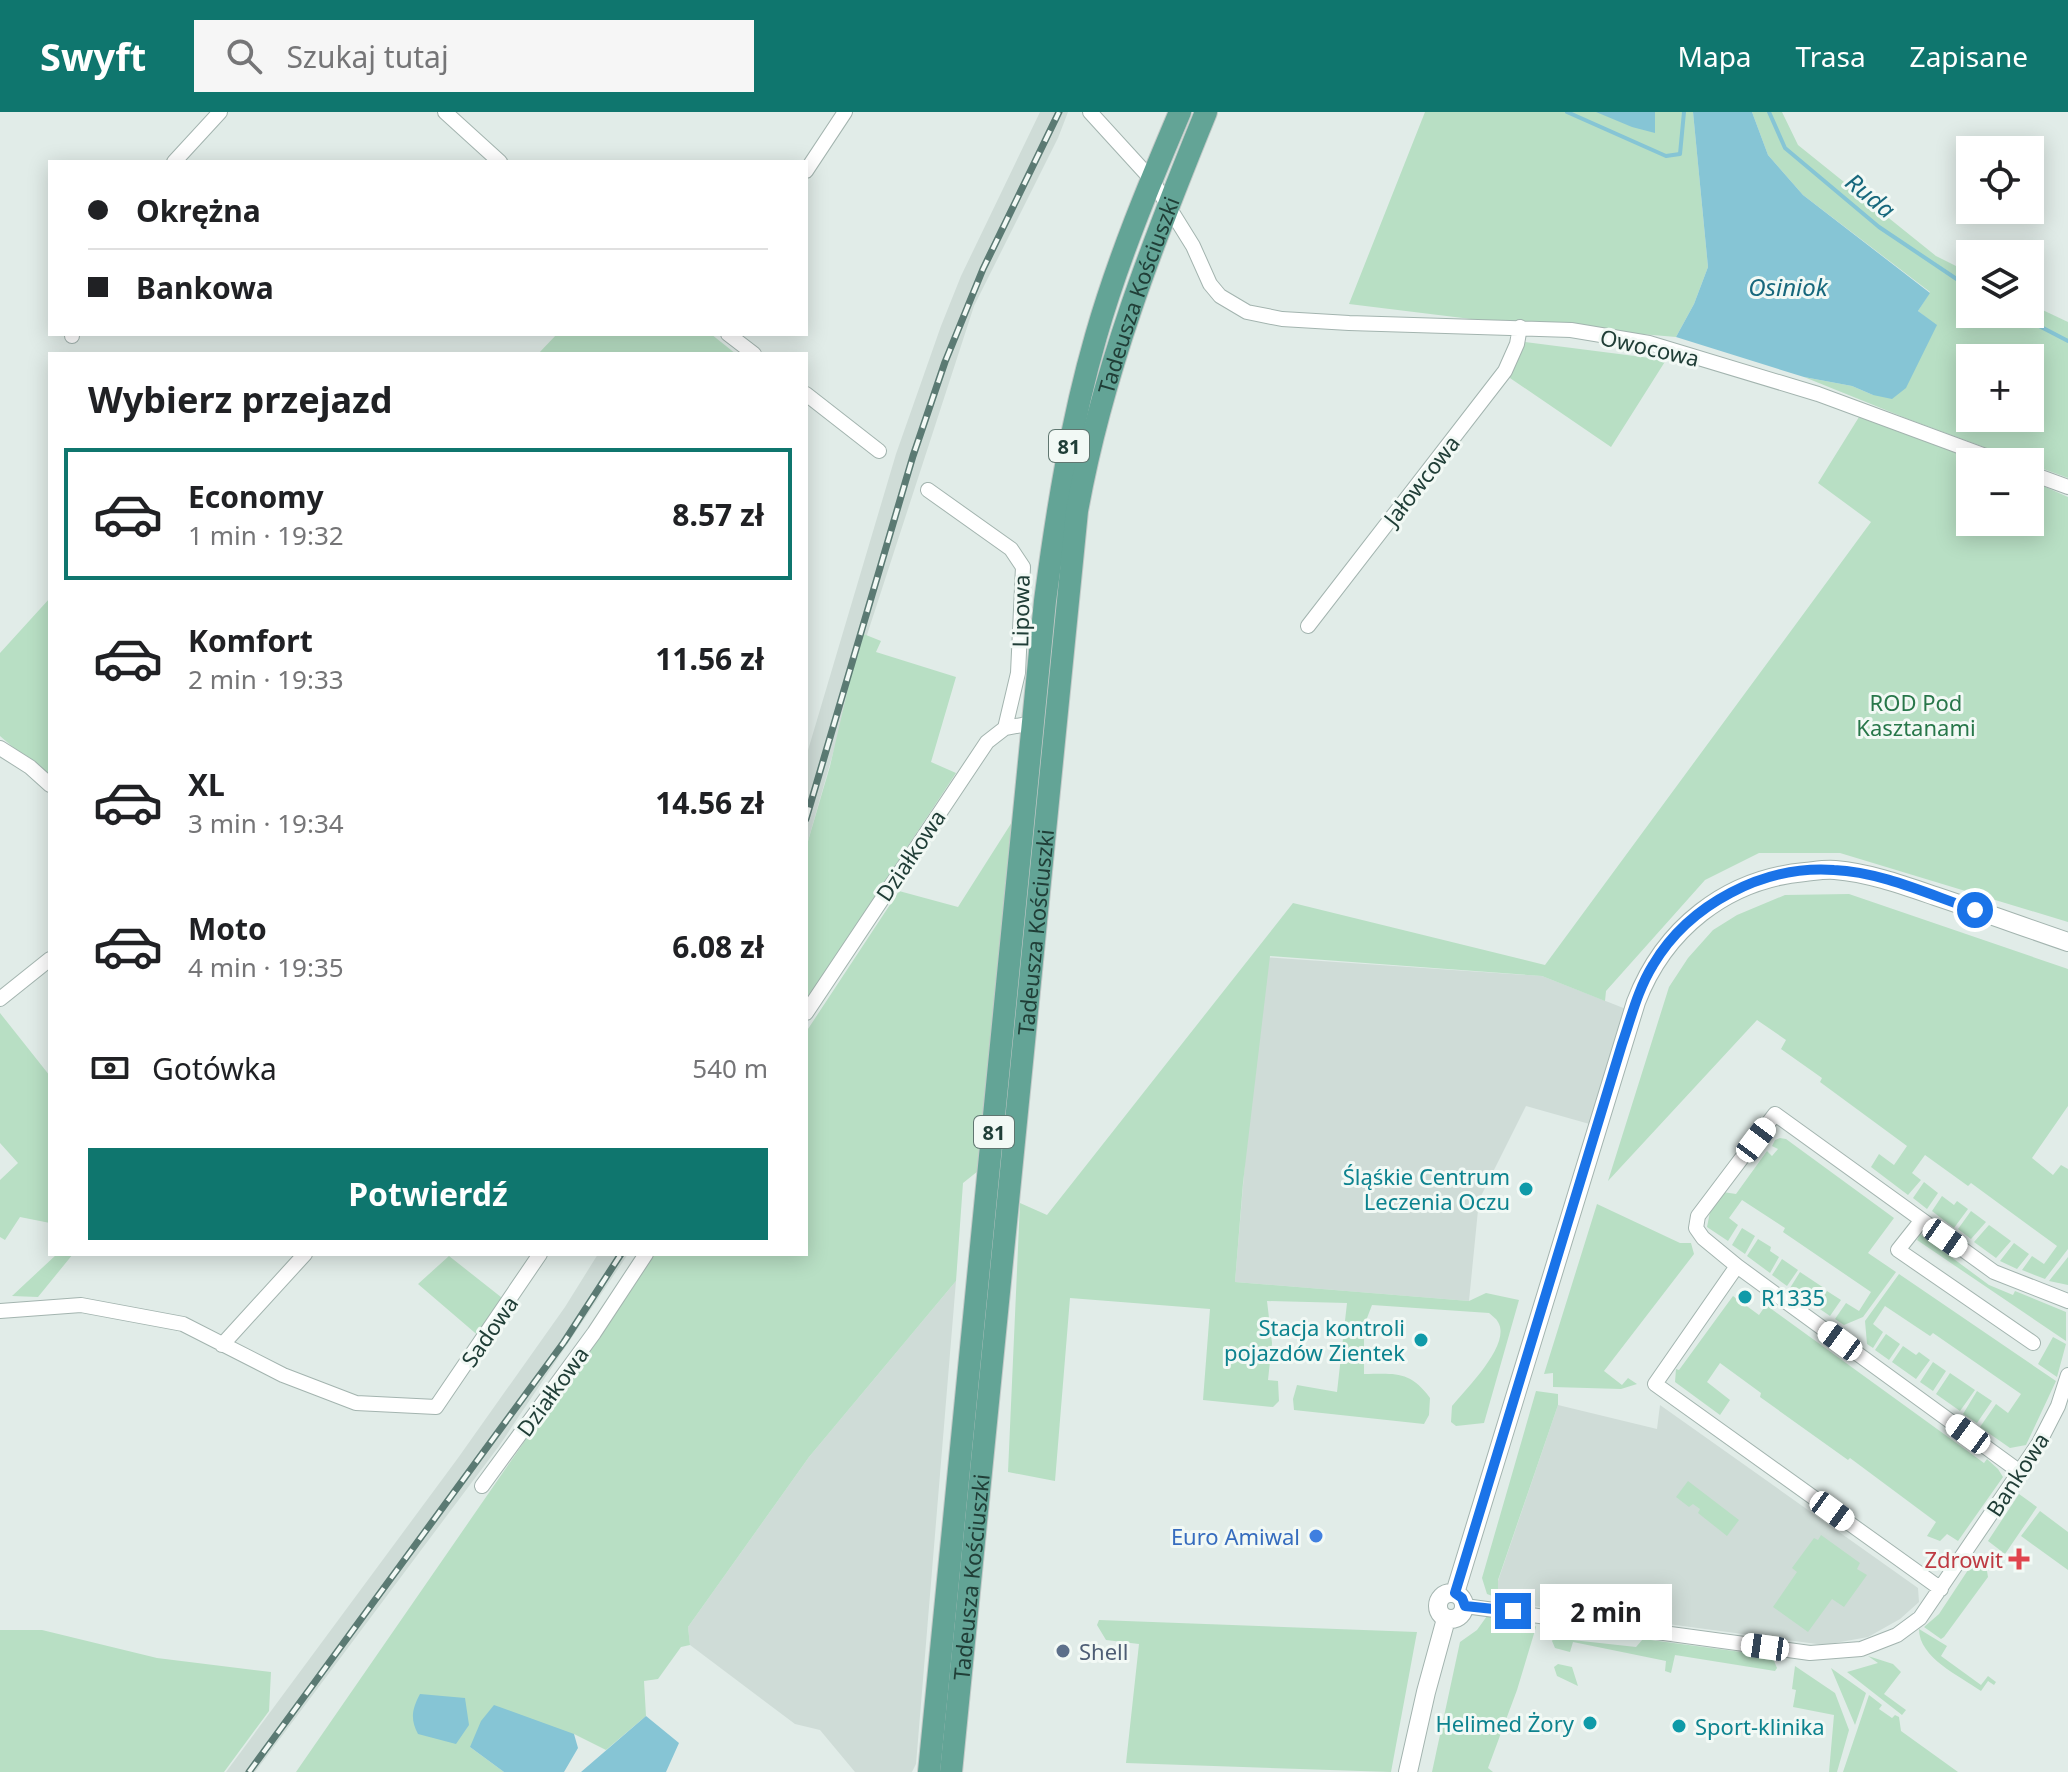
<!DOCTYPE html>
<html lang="pl">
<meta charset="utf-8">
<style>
:root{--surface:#fff;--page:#f6f6f6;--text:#202124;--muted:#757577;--line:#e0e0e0;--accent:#0f766e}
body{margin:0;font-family:"Noto Sans",sans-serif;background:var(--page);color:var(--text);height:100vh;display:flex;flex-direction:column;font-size:30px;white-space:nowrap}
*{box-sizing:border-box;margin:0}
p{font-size:26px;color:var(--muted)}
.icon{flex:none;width:44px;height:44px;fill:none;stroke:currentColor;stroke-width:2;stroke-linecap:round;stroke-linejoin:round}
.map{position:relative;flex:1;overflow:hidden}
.side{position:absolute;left:48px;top:240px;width:760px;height:904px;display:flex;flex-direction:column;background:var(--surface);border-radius:0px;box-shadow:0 4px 20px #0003}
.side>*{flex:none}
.hud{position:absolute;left:48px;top:48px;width:760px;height:176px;border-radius:0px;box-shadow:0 4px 20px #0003;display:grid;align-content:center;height:176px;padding:0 40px;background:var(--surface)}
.tools{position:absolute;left:1956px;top:24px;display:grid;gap:16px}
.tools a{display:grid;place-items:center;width:88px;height:88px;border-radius:0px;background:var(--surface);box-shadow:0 4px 20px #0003;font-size:40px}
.end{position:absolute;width:36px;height:36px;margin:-18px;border:10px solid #1a73e8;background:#fff;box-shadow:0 0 0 4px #fff}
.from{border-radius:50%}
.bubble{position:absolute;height:56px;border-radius:0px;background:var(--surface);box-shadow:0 4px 20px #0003;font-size:26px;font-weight:700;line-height:56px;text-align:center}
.car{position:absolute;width:24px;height:48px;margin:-24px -12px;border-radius:10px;box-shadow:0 0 6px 2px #0007;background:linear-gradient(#fff 24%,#345 0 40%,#fff 0 76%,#345 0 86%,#fff 0)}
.hud b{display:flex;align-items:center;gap:28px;height:76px;font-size:30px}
.hud b+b{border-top:2px solid var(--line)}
.hud i{width:20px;height:20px;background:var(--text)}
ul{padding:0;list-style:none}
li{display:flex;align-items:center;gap:24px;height:132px;margin:0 16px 12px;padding:0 24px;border:4px solid transparent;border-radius:0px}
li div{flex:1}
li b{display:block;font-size:30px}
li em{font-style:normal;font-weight:700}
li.active{border-color:var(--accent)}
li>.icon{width:72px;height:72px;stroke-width:1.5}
h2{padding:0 40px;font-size:36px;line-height:96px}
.pay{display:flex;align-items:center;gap:20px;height:88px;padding:0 40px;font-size:30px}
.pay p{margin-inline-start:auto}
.action{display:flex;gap:16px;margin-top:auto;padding:16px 40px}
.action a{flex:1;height:92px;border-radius:0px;background:var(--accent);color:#fff;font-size:32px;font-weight:700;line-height:92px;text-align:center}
header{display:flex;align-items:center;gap:48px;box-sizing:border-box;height:112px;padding:0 40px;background:var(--accent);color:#fff}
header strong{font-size:38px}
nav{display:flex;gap:44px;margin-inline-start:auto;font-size:28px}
.search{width:560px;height:72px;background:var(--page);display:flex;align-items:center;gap:20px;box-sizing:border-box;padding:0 28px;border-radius:0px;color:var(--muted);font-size:30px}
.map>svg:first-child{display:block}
</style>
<header>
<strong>Swyft</strong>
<div class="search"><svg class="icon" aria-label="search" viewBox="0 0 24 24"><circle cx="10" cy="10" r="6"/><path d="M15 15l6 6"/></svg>Szukaj tutaj</div>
<nav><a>Mapa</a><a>Trasa</a><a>Zapisane</a></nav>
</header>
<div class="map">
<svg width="2068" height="1660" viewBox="0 0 2068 1660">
<rect width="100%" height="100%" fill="#e1ece8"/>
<path fill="#cfdcd7" d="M 1040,0 L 1068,0 L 1058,26 L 974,194 L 866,526 L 806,736 L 806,645 L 896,342 L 941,214 L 961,164 Z
M 1262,845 L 1542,864 L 1626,897 L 1593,1013 L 1526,994 L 1479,1088 L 1469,1189 L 1235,1170 Z
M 598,1142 L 628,1142 L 499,1334 L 255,1660 L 226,1660 L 458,1346 L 565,1195 Z
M 956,1169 L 916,1652 L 912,1660 L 855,1660 L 820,1618 L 795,1612 L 690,1533 L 688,1515 L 809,1345 Z
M 1558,1293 L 1657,1317 L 1660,1293 L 1918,1476 L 1919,1490 L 1900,1507 L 1868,1525 L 1824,1533 L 1497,1489 L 1498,1469 Z"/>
<path fill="#b8dfc4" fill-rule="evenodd" d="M 1425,0 L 1693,0 L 1708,155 L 1694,192 L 1676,225 L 1479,208 L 1349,192 Z
M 1752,0 L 1782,0 L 1798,33 L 1936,144 L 1970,161 L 1970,202 L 2030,202 L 2030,192 L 2068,210 L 2068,366 L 1908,307 L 1804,265 L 1852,274 L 1873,283 L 1928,207 L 1918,199 L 1930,180 L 1803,83 L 1768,43 ZM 1970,246 L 2030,246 L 2030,306 L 1970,306 Z
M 557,222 L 711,222 L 736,242 L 538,242 Z
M 1525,230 L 1666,248 L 1611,335 L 1507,264 Z
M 1859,305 L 1981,350 L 1970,350 L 1970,410 L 2030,410 L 2030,368 L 2068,385 L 2068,810 L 1840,741 L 1759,741 L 1705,768 L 1606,879 L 1605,889 L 1542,864 L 1270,844 L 1243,1071 L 1235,1170 L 1469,1189 L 1486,1181 L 1519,1188 L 1484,1311 L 1456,1314 L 1451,1310 L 1452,1294 C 1465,1278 1512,1232 1498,1210 C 1496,1206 1492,1204 1489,1201 L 1372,1193 L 1364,1214 L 1364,1262 C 1394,1262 1410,1258 1430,1286 L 1429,1303 L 1424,1312 L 1294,1298 L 1293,1287 L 1297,1273 L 1337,1280 L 1347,1191 L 1267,1189 L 1272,1231 L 1268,1268 L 1278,1269 L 1279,1289 L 1273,1295 L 1203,1288 L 1210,1197 L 1070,1186 L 1055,1369 L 1008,1360 L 1020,1091 L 1047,1103 L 1293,791 L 1545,853 L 1871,410 L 1818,371 Z
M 50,486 L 50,667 L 0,624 L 0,541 Z
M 861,521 L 881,529 L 876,540 L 956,565 L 931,650 L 956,661 L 806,889 L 806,736 L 830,654 Z
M 1012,710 L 978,1059 L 963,1071 L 956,1169 L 809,1345 L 688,1515 L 690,1533 L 681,1535 L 658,1567 L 644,1569 L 646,1604 L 606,1638 L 574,1622 L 470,1635 L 504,1660 L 296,1660 L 654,1142 L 806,1142 L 806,920 L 899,779 L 958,795 Z
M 1849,782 L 2068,857 L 2068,994 L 2032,1046 L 2053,1063 L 2061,1053 L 2068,1057 L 2068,1137 L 2045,1167 L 2022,1158 L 2032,1144 L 2044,1152 L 2057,1134 L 1971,1071 L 1968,1074 L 1925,1043 L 1912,1061 L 1921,1068 L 1908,1083 L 1871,1055 L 1879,1042 L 1894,1053 L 1907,1034 L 1820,970 L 1822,966 L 1781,937 L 1786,928 L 1757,908 L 1608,1069 L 1669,875 L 1688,846 L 1713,818 L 1737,803 L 1785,783 Z
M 0,901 L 50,964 L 50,1111 L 20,1105 L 5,1128 L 0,1125 L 0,1068 L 18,1051 L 0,1031 Z
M 1780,1026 L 1786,1027 L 1894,1106 L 1868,1141 L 1896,1160 L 1863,1205 L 1844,1213 L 1835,1207 L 1846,1191 L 1859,1199 L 1871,1180 L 1783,1120 L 1785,1116 L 1742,1088 L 1729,1106 L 1738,1113 L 1728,1129 L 1707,1115 L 1710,1100 L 1723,1080 L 1736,1082 L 1767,1039 L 1772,1044 L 1778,1037 L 1772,1034 L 1775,1028 Z
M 1924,1070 L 1938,1081 L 1927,1097 L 1913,1086 Z
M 1942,1084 L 1954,1093 L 1957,1089 L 1968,1097 L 1954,1116 L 1932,1099 Z
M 1597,1092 L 1680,1131 L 1691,1131 L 1694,1142 L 1604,1259 L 1622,1273 L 1628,1266 L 1637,1272 L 1621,1277 L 1553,1275 L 1553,1261 L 1544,1262 Z
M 1971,1099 L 1986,1110 L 1971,1127 L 1958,1117 Z
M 1989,1113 L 2011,1129 L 1996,1146 L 1974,1130 Z
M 1742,1116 L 1755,1124 L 1745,1142 L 1732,1133 Z
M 1920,1122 L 1989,1173 L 2013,1183 L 2015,1179 L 2066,1200 L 2066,1229 L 1917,1128 Z
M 1758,1127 L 1771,1135 L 1770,1139 L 1779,1145 L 1770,1161 L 1747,1144 Z
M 2014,1131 L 2029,1142 L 2017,1157 L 2000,1149 Z
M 57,1142 L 73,1142 L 38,1185 L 12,1184 Z
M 449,1144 L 506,1189 L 481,1226 L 418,1172 Z
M 2068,1145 L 2068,1173 L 2049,1169 Z
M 1782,1147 L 1798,1158 L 1787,1174 L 1772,1163 Z
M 1800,1160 L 1824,1176 L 1814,1193 L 1790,1176 Z
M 1899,1162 L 2056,1269 L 2026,1333 L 2010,1336 L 1980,1315 L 1996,1292 L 2008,1301 L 2021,1282 L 1933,1221 L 1930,1224 L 1885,1194 L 1873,1212 L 1883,1220 L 1873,1236 L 1867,1232 L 1865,1209 Z
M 1827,1179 L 1841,1188 L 1830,1204 L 1817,1195 Z
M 1733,1184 L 1759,1203 L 1766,1193 L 1984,1351 L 1987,1347 L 1998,1357 L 2003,1365 L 1958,1429 L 1947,1422 L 1940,1429 L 1927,1424 L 1936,1410 L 1850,1346 L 1848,1348 L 1760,1285 L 1761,1281 L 1720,1251 L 1707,1270 L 1730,1288 L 1720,1303 L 1675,1270 L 1676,1257 L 1679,1258 Z
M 1886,1222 L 1900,1232 L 1889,1248 L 1875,1238 Z
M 2053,1225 L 2066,1232 L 2057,1265 L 2038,1252 Z
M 1903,1234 L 1916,1243 L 1919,1240 L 1930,1248 L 1916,1267 L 1892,1250 Z
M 1933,1250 L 1946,1259 L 1933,1279 L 1920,1270 Z
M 1950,1261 L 1975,1278 L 1960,1299 L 1936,1282 Z
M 1536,1279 L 1558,1282 L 1558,1293 L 1498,1468 L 1498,1486 L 1487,1482 L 1482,1466 Z
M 1977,1279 L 1992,1289 L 1977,1311 L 1963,1302 Z
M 1688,1369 L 1739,1408 L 1727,1424 L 1698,1401 L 1700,1397 L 1693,1392 L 1689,1395 L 1676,1385 Z
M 2019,1382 L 2037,1395 L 2005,1442 L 1988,1429 Z
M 2040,1399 L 2068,1420 L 2068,1458 L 2021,1424 Z
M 1821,1423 L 1860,1451 L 1857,1457 L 1867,1463 L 1844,1495 L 1832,1487 L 1808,1520 L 1773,1495 L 1797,1460 L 1792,1456 L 1814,1426 L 1818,1428 Z
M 1981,1452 L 1987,1459 L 1988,1465 L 1944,1525 L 1941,1527 L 1924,1515 L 1939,1502 L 1970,1455 Z
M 1487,1504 L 1533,1511 L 1536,1515 L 1517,1578 L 1488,1656 L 1493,1660 L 1432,1660 L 1460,1530 L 1477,1518 Z
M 1099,1508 L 1417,1520 L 1391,1660 L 1126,1651 L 1139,1532 L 1106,1528 L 1097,1513 Z
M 1919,1517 L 1947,1534 L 1941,1544 L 1981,1573 L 1988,1564 L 1996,1570 L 1994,1573 L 1988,1569 L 1981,1579 C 1960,1564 1919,1546 1919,1517 Z
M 0,1518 L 42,1518 L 157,1546 L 271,1560 L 269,1599 L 224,1660 L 0,1660 Z
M 1554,1526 L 1636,1535 L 1643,1527 L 1772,1544 L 1777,1556 L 1775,1559 L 1675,1543 L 1671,1561 L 1665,1559 L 1666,1549 L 1573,1530 L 1570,1540 L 1555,1536 L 1552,1529 Z
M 1868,1544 L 1893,1552 L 1901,1560 L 1884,1582 L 1906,1598 L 1902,1603 L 1847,1560 L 1878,1551 Z
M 1558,1552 L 1572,1555 L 1578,1574 L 1557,1564 L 1554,1555 Z
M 1795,1554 L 1835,1581 L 1849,1618 L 1837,1660 L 1829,1660 L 1834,1603 L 1793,1595 L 1796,1578 L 1792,1577 Z
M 1831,1556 L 1866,1581 L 1855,1613 Z
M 1869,1583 L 1882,1593 L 1879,1597 L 1892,1606 L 1895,1603 L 1899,1605 L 1901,1619 L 1958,1660 L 1843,1660 Z"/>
<path fill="#86c5d5" d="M 1596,0 L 1655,0 L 1655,21 L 1632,15 Z
M 1693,0 L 1752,0 L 1768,43 L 1803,83 L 1930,181 L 1918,199 L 1937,213 L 1906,276 L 1892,287 L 1873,283 L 1852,274 L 1804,265 L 1676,225 L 1694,192 L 1708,155 Z
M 420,1582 L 465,1586 L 469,1613 L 456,1632 L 418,1622 C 410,1607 412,1597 420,1582 Z
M 494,1593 L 574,1622 L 578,1636 L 564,1660 L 504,1660 L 470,1635 L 481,1609 Z
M 646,1604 L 679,1631 L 666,1660 L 581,1660 Z"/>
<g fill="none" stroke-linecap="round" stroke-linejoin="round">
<path stroke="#86c5d5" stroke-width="4" d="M 1567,0 L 1666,44 L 1680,42 L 1684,0
M 1769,0 L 1785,36 L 1879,115 L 1970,176
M 2016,202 L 2068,229"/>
<g stroke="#a3b4af" stroke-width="16">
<path id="minor" d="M 445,0 L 500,50
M 1090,0 L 1152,68 L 1193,134 L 1210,172 L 1220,184 L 1247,200 L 1282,207 L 1349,211 L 1571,218 L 1649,231 L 1818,282 L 2002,350
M 174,50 L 220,0
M 806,59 L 845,0
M 72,222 L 72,224
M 728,222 L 754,242
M 806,282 L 879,339
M 2030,361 L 2068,375
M 928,378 L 1011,437 L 1023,455 L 1018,561 L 1005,616
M 1308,514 L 1505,259 L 1517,232 L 1520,215
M 0,636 L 30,655 L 50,673
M 0,887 L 50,847
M 806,901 L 987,630 L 1005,616 L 1033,611
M 1921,1109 L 1898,1138 L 2033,1231
M 1737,1154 L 1703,1126 L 1696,1116 L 1698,1104 L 1775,1002 L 1994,1160 L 2068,1189
M 0,1199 L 81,1193 L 183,1212 L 283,1263 L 356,1291 L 436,1295 L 540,1142
M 222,1233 L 305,1142
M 482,1374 L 594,1221 L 646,1142
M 1941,1477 L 1655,1272 L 1737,1154 L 2020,1360
M 1465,1494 L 1810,1541 L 1861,1537 L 1897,1523 L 1920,1506 L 2039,1331 L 2058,1294 L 2068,1263"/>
</g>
<g stroke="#a3b4af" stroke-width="20">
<path id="tertiary" d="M1438 1494a13 13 0 1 1 26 0a13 13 0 1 1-26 0Z
M 1455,1481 L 1636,890 C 1664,817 1726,767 1805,760 C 1815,759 1825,757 1835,758 C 1870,761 1903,773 1935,784 C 1980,799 2024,815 2068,830
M 1408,1660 L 1426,1580 L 1446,1507"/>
</g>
<g stroke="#c1c9c7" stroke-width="24">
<g id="primary">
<path d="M 929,1660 L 1045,489 C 1057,399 1071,311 1096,224 C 1118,147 1149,73 1180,0"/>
<path id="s1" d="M 951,1660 L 1077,399 C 1102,260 1153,130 1206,0"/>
</g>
</g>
<use href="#minor" stroke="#fff" stroke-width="14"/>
<use href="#tertiary" stroke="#fff" stroke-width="18"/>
<use href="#primary" stroke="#63a496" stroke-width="22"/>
<g stroke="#5b7a73" stroke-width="7">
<path id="rail" d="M 806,707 L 913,344 L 945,250 L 983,157 L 1059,0
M 249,1660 L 564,1230 L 621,1142"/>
</g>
<use href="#rail" stroke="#f2f9f5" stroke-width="4" stroke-dasharray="12" stroke-linecap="butt"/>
</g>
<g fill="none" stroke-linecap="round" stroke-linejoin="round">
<path stroke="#1a73e8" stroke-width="10" d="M 1513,1499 L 1465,1494 L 1462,1486 L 1455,1481 L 1622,932 C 1631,906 1638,877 1653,853 C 1689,792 1764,753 1834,758 C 1882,760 1930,783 1975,798"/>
</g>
<g fill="#0f9aa8" stroke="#f2f9f5" stroke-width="3">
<circle cx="1526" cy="1077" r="8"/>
<circle cx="1745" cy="1185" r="8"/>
<circle cx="1421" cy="1228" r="8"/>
<circle cx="1590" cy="1611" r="8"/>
<circle cx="1679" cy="1614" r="8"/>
</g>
<circle fill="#3f7fe0" stroke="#f2f9f5" stroke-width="3" cx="1316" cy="1424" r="8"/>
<path fill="#e0444e" stroke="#f2f9f5" stroke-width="3" d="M2015 1435h8v8h8v8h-8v8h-8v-8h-8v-8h8z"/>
<circle fill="#5c6f8a" stroke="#f2f9f5" stroke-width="3" cx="1063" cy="1539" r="8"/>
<g text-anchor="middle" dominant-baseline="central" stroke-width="6" stroke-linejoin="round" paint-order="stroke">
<g fill="#f2f9f5" stroke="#5f7670" stroke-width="2">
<rect x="1049" y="318" width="40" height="32" rx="6"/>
<rect x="974" y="1004" width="40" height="32" rx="6"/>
</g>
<g font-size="20" font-weight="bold" fill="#203e37">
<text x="1069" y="334">81</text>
<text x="994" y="1020">81</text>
</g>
<g font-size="22" fill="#203e37" stroke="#f2f9f5">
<text stroke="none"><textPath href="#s1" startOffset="1492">Tadeusza Kościuszki</textPath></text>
<text transform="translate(1650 235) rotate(13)">Owocowa</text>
<text transform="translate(1421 368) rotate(-52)">Jałowcowa</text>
<text transform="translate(1020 499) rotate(-89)">Lipowa</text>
<text transform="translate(910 743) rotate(-56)">Działkowa</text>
<text stroke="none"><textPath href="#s1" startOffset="844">Tadeusza Kościuszki</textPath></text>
<text transform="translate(489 1219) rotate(-55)">Sadowa</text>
<text transform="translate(552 1279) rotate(-54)">Działkowa</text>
<text transform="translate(2017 1362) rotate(-57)">Bankowa</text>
<text stroke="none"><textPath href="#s1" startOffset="196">Tadeusza Kościuszki</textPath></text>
</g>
<g font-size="22" fill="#28774a" stroke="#f2f9f5">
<text x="1916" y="590">ROD Pod<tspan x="1916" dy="25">Kasztanami</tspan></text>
</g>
<g font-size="22" fill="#0d838f" stroke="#f2f9f5" text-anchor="end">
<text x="1510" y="1064">Śląśkie Centrum<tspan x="1510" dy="25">Leczenia Oczu</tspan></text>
<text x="1761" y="1185" text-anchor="start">R1335</text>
<text x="1405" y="1215">Stacja kontroli<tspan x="1405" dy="25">pojazdów Zientek</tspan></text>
<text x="1574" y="1611">Helimed Żory</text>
<text x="1695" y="1614" text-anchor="start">Sport-klinika</text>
</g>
<g font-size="22" fill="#366cbe" stroke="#f2f9f5" text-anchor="end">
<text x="1300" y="1424">Euro Amiwal</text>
</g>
<g font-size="22" fill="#be3a42" stroke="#f2f9f5" text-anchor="end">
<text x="2003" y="1447">Zdrowit</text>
</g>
<g font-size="22" fill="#4e5e75" stroke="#f2f9f5" text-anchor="start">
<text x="1079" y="1539">Shell</text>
</g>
<g font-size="24" font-style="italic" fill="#17687d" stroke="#f2f9f5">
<text transform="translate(1871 83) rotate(39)">Ruda</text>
<text x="1788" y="174">Osiniok</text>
</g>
</g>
</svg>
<div class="tools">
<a><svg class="icon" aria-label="locate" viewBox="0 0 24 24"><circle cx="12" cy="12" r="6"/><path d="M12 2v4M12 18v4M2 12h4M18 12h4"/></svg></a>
<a><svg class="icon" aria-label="layers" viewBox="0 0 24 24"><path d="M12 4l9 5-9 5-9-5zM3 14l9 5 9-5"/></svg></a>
<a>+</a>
<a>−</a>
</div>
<i class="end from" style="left:1975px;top:798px"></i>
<i class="end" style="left:1513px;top:1499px"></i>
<div class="bubble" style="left:1540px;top:1472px;width:132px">2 min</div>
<i class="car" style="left:1756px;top:1028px;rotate:37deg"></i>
<i class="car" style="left:1945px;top:1126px;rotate:125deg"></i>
<i class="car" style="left:1840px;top:1229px;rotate:306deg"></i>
<i class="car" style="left:1968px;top:1322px;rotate:306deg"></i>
<i class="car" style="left:1832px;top:1399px;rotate:126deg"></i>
<i class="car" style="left:1765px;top:1535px;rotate:278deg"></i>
<div class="hud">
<b><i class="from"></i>Okrężna</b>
<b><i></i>Bankowa</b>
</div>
<section class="side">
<h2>Wybierz przejazd</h2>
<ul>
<li class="active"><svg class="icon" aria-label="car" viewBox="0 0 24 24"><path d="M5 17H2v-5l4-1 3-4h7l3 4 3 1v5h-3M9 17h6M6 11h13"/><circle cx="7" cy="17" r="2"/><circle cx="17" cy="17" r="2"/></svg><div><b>Economy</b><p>1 min · 19:32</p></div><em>8.57 zł</em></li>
<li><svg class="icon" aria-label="car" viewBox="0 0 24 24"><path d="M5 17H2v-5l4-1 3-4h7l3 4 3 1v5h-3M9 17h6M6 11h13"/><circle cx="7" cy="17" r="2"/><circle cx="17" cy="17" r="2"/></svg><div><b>Komfort</b><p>2 min · 19:33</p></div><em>11.56 zł</em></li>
<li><svg class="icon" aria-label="car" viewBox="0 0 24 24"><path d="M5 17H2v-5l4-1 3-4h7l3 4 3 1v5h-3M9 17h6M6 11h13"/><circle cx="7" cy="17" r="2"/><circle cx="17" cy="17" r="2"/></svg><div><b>XL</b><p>3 min · 19:34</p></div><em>14.56 zł</em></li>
<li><svg class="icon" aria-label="car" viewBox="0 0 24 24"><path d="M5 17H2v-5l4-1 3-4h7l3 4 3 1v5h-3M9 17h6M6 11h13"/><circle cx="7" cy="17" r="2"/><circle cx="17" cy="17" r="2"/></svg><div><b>Moto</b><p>4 min · 19:35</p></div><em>6.08 zł</em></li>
</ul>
<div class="pay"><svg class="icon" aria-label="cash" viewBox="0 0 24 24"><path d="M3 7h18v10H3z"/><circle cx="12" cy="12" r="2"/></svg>Gotówka<p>540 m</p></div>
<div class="action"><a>Potwierdź</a></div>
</section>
</div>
